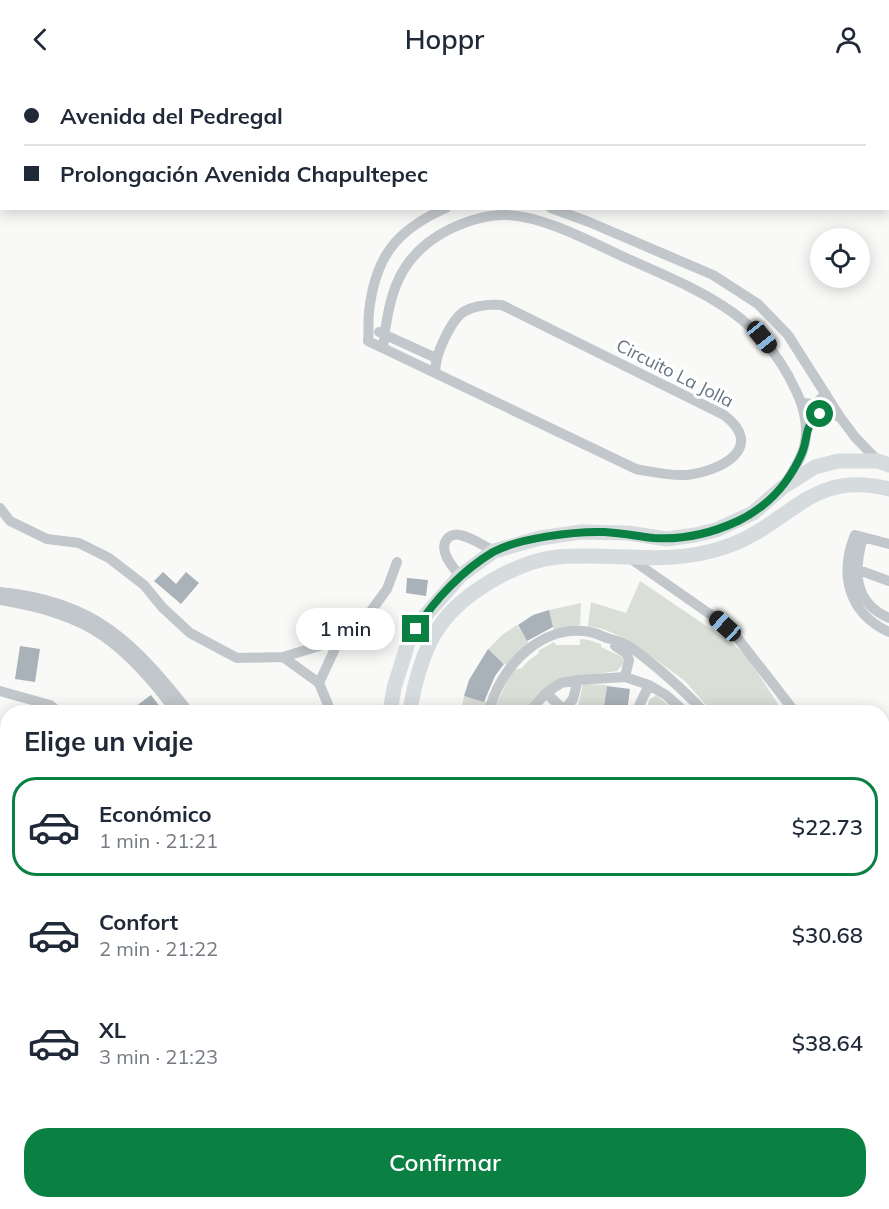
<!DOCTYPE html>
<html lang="es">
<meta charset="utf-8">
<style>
:root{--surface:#fff;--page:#f2f2f3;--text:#1f2937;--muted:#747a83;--line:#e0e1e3;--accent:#0b8043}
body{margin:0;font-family:Mulish,sans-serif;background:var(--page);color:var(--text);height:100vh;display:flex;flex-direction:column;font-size:22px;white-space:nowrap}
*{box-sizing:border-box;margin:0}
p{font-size:20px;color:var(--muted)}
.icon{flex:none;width:33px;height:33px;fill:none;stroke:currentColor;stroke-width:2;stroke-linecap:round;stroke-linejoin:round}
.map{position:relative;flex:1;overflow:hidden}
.drawer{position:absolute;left:0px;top:627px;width:890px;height:504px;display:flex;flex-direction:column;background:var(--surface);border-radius:24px 24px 0 0;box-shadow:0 3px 15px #0003}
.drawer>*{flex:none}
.guide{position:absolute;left:0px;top:0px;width:890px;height:132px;box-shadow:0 3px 15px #0003;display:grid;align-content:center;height:132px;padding:0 24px;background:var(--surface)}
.controls{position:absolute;left:810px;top:150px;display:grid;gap:12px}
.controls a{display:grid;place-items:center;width:60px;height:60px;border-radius:50%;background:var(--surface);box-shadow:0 3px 15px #0003;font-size:30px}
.end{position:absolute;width:27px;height:27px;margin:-14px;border:8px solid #0b8043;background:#fff;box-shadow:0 0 0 3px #fff}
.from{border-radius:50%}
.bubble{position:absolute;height:42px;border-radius:21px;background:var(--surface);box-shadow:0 3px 15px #0003;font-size:20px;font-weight:600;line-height:42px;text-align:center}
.car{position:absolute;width:18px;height:36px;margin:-18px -9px;border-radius:8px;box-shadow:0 0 4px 2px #0007;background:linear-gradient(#222 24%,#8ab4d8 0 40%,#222 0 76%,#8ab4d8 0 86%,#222 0)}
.guide b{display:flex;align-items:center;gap:21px;height:57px;font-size:22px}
.guide b+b{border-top:2px solid var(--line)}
.guide i{width:15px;height:15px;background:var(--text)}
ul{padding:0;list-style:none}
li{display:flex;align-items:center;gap:18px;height:99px;margin:0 12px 9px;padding:0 12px;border:3px solid transparent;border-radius:24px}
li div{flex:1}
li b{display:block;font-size:22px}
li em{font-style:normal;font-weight:600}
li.on{border-color:var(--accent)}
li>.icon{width:54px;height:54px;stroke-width:1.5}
h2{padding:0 24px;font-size:27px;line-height:72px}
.cta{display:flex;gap:12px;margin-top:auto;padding:12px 24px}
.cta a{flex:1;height:69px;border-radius:24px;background:var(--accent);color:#fff;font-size:24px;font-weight:600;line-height:69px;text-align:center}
header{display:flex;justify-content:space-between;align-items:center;height:78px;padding:0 24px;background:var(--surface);font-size:27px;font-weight:600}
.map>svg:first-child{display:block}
</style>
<header><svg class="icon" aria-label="back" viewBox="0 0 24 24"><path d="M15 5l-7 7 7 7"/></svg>Hoppr<svg class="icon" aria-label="person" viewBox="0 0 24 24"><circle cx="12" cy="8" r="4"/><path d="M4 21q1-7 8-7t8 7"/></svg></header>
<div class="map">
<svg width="889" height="1131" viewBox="0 0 889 1131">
<rect width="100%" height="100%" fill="#f9f9f7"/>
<path fill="#d9ded6" d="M 640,503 L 733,566 L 747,578 L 783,634 L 712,634 L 685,603 L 629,562 L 603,551 L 588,548 L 591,524 L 626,535 Z
M 581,525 L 580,547 L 554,553 L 549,532 Z
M 517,547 L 529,566 L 506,587 L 488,571 L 502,557 Z
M 580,561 L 589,562 L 601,566 L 601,569 L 622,579 L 624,585 L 617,593 L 575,599 L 527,630 L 523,634 L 493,634 L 512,592 L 522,590 L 527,584 L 539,575 L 538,573 L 554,564 L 556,567 L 580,567 Z
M 583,606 L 607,607 L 603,632 L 578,628 Z
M 656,617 L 677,634 L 646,634 L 649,622 Z
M 464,618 L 487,624 L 484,634 L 461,634 Z
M 889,789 L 889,1131 L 485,1131 L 494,1124 L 882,1124 L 882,793 L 883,794 Z"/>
<path fill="#a9b2b8" d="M 163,494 L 176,506 L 186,494 L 199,505 L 181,526 L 154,503 Z
M 407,500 L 428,502 L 426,518 L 406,515 Z
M 549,532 L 553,549 L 527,563 L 518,547 L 533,537 Z
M 20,568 L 40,571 L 35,604 L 15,601 Z
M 488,571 L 504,586 L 495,598 L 484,624 L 464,618 L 469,602 Z
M 607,608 L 630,611 L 627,634 L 603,634 Z
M 151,617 L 164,634 L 128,634 Z
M 0,730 L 8,743 L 8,782 L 0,771 Z"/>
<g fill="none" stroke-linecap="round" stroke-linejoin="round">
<path stroke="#c2c7cb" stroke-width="10" d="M 551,130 L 589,144 L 713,197 L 758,226 L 788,257 L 840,339 L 855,359 L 878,383
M 379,254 L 436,280
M 383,270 C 389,216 398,177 450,151 C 467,143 488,136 507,137 C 546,139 591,164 626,180 C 700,213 761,235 796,313 C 805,331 810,355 802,375 C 798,386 791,396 785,406
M 436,295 C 432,281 452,240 465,233 C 476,227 489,226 502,227 L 724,337 C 766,369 722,393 687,397 C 670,398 652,394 636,391 L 368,263 C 369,253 368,244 369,234 C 375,179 396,152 446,130
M 802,325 L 815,326 L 826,316
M 806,351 L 820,336 L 830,336 L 840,339
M 0,430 L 10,443 L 47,461 L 79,465 L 109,480 L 144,507 L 162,529 L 190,555 L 237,580 L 283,579 L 339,562 L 371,533 L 387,511 L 397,484
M 863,459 C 854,491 852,524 889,540
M 889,466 L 855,457 C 839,496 848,535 889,554
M 631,481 L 714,539 L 736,558 L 795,634
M 856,491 L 889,503
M 460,498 C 453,489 438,473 447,461 C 450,457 456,456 460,457 C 471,459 484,468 494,473
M 0,514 C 94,523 133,563 189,634
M 0,522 C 35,528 74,537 103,558 C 132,578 156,607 176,634
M 615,568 L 626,575 L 629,582 L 625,599
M 283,579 L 319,605 L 331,634
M 319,605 L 339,562
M 0,613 L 50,627 L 59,634
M 546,615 L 564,632 L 564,634
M 564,632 L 573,621 L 578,602
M 489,634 C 499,590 541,545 590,554 C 596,555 602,558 607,560 C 614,562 623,564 629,568 C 652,584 685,613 704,634
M 529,634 L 546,615 L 561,605 L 578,602 L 625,599 L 649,607 L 666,617 L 685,634
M 636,634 L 649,607
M 0,707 L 8,702
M 0,824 L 8,820
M 0,916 L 8,921
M 0,946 L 8,940
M 0,966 L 4,977
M 410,1131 L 411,1124
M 424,1131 L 425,1124"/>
<path stroke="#d6dbde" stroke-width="15" d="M 390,634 L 394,610 L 409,562 L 424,539 L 460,498 L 494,473 L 540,460 L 581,454 L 628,455 L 667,461 L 695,457 L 716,452 L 753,435 L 783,409 L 815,389 L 838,383 L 878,383 L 889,387
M 410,634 C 413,610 424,569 439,549 C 462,515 517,483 558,479 C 616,474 667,489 725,469 C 791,447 809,391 889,411
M 0,1066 L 8,1066
M 0,1098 L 8,1099"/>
</g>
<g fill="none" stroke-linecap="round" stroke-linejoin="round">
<path stroke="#0b8043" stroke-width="8" d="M 416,551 C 435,521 463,492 493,474 C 519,460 575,453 604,454 C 621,455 637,458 654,460 C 683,462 712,455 738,443 C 767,429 789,405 802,375 C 809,358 803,349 820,336"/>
</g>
<g text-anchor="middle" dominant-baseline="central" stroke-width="6" stroke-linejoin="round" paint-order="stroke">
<g font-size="18" fill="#647482" stroke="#fff">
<text transform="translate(675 295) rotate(27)">Circuito La Jolla</text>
</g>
</g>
</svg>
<div class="controls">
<a><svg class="icon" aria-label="locate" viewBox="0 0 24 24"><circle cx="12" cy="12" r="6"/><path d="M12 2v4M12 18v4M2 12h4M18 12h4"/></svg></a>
</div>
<i class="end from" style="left:820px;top:336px"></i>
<i class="end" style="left:416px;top:551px"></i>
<div class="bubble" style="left:296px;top:530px;width:99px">1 min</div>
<i class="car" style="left:762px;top:259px;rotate:141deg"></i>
<i class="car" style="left:725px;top:548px;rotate:312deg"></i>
<div class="guide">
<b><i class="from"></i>Avenida del Pedregal</b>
<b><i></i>Prolongación Avenida Chapultepec</b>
</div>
<section class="drawer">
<h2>Elige un viaje</h2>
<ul>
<li class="on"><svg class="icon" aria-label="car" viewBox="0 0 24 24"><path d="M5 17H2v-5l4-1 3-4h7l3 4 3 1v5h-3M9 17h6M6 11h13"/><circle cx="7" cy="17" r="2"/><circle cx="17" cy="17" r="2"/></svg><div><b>Económico</b><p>1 min · 21:21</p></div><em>$22.73</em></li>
<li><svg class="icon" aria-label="car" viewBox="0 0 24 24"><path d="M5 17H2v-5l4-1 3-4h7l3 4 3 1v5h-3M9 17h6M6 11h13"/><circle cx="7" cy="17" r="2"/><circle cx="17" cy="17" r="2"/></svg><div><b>Confort</b><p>2 min · 21:22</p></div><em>$30.68</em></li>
<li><svg class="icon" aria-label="car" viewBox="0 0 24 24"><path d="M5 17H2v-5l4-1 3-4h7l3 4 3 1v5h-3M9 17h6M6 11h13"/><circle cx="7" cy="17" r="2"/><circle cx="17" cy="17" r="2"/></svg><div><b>XL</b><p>3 min · 21:23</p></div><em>$38.64</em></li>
</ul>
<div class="cta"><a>Confirmar</a></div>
</section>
</div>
